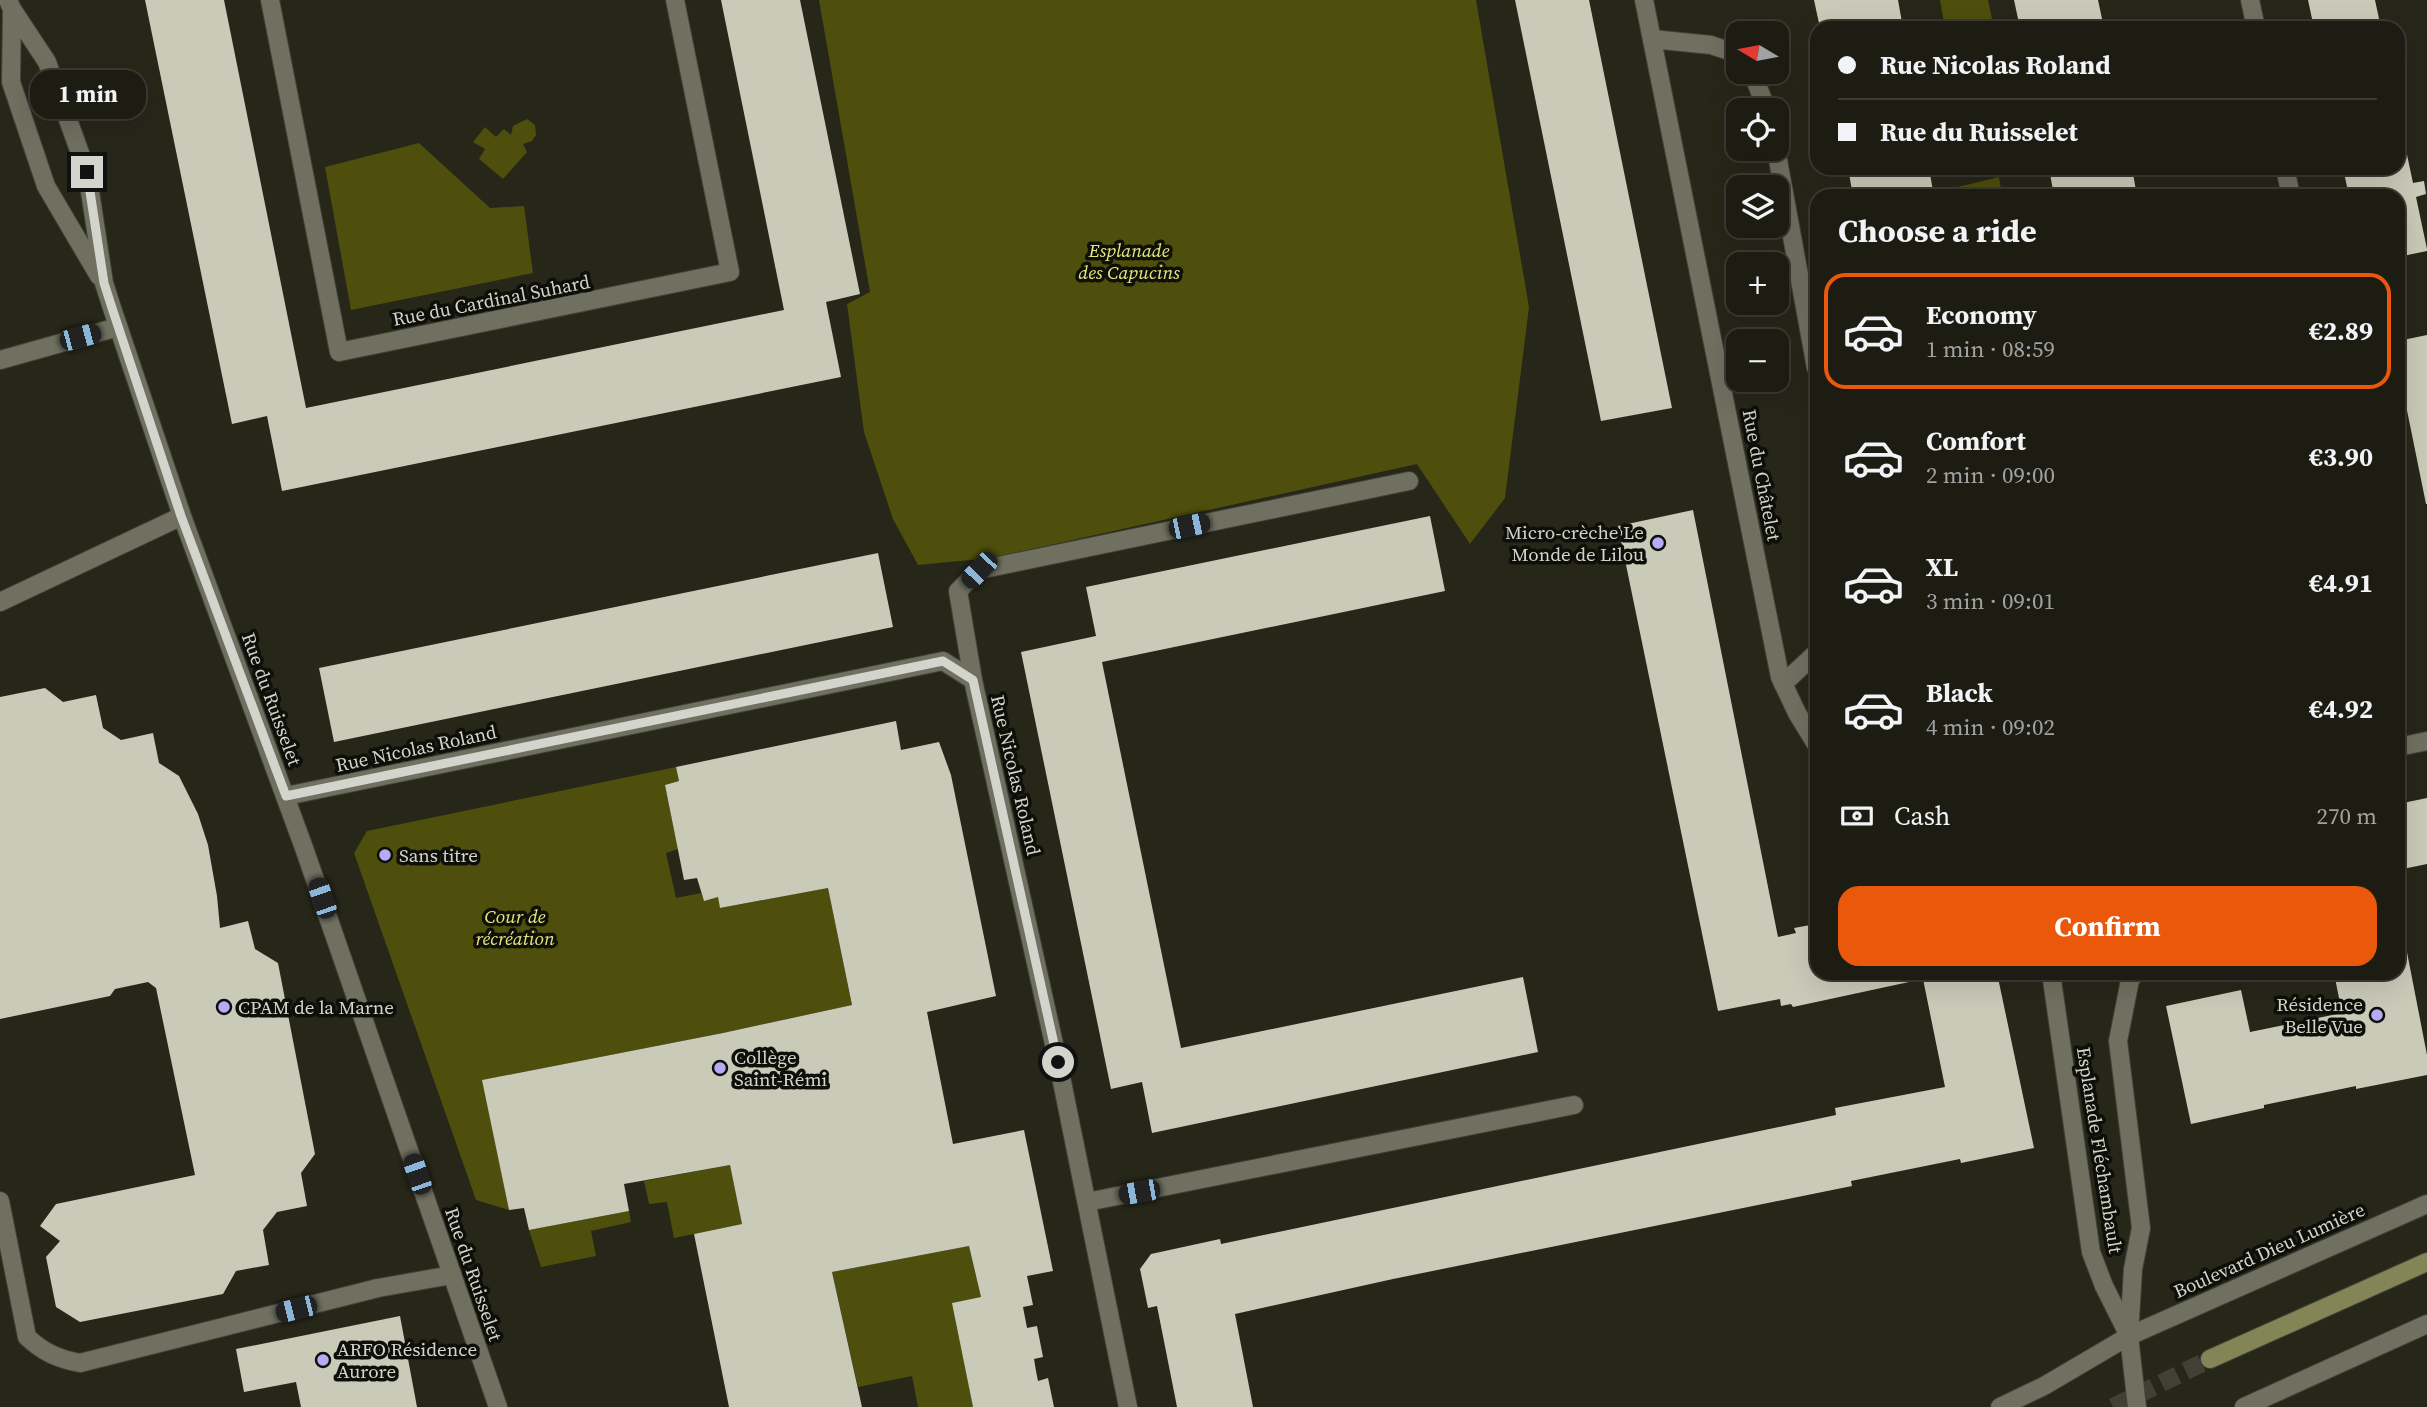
<!DOCTYPE html>
<meta charset="utf-8">
<style>
:root{--surface:#1c1c13;--page:#292921;--text:#f1f3f6;--muted:#a0a1a0;--line:#3a3a33;--accent:#ea580c}
body{margin:0;font-family:"Source Serif 4",serif;background:var(--page);color:var(--text);height:100vh;display:flex;flex-direction:column;font-size:26px;white-space:nowrap}
*{box-sizing:border-box;margin:0}
p{font-size:23px;color:var(--muted)}
.icon{flex:none;width:38px;height:38px;fill:none;stroke:currentColor;stroke-width:2;stroke-linecap:round;stroke-linejoin:round}
.map{position:relative;flex:1;overflow:hidden}
.side{position:absolute;left:1810px;top:189px;width:595px;height:791px;display:flex;flex-direction:column;background:var(--surface);border-radius:21px;box-shadow:0 7px 28px #0002,0 0 0 2px var(--line)}
.side>*{flex:none}
.banner{position:absolute;left:1810px;top:21px;width:595px;height:154px;border-radius:21px;box-shadow:0 7px 28px #0002,0 0 0 2px var(--line);display:grid;align-content:center;height:154px;padding:0 28px;background:var(--surface)}
.needle{width:46px;rotate:280deg}
.buttons{position:absolute;left:1726px;top:21px;display:grid;gap:14px}
.buttons a{display:grid;place-items:center;width:63px;height:63px;border-radius:14px;background:var(--surface);box-shadow:0 7px 28px #0002,0 0 0 2px var(--line);font-size:35px}
.end{position:absolute;width:32px;height:32px;margin:-16px;border:9px solid #d3d4cb;background:#111;box-shadow:0 0 0 4px #111}
.from{border-radius:50%}
.bubble{position:absolute;height:49px;border-radius:21px;background:var(--surface);box-shadow:0 7px 28px #0002,0 0 0 2px var(--line);font-size:23px;font-weight:700;line-height:49px;text-align:center}
.car{position:absolute;width:21px;height:42px;margin:-21px -10px;border-radius:9px;box-shadow:0 0 5px 2px #0007;background:linear-gradient(#222 24%,#8ab4d8 0 40%,#222 0 76%,#8ab4d8 0 86%,#222 0)}
.banner b{display:flex;align-items:center;gap:24px;height:66px;font-size:26px}
.banner b+b{border-top:2px solid var(--line)}
.banner i{width:18px;height:18px;background:var(--text)}
ul{padding:0;list-style:none}
li{display:flex;align-items:center;gap:21px;height:116px;margin:0 14px 10px;padding:0 14px;border:4px solid transparent;border-radius:21px}
li div{flex:1}
li b{display:block;font-size:26px}
li em{font-style:normal;font-weight:700}
li.current{border-color:var(--accent)}
li>.icon{width:63px;height:63px;stroke-width:1.5}
h2{padding:0 28px;font-size:32px;line-height:84px}
.pay{display:flex;align-items:center;gap:18px;height:77px;padding:0 28px;font-size:26px}
.pay p{margin-inline-start:auto}
.cta{display:flex;gap:14px;margin-top:auto;padding:14px 28px}
.cta a{flex:1;height:80px;border-radius:21px;background:var(--accent);color:#fff;font-size:28px;font-weight:700;line-height:80px;text-align:center}
.map>svg:first-child{display:block}
</style>
<div class="map">
<svg width="2427" height="1407" viewBox="0 0 2427 1407">
<rect width="100%" height="100%" fill="#262619"/>
<path fill="#4e4f0c" d="M 819,0 L 1476,0 L 1529,307 L 1505,498 L 1470,544 L 1417,464 L 991,558 L 918,565 L 893,519 L 864,432 L 847,304 L 870,292 Z
M 1940,0 L 1988,0 L 1994,28 L 1945,28 Z
M 527,119 L 535,125 L 536,135 L 532,141 L 523,144 L 527,152 L 503,179 L 479,159 L 485,149 L 473,142 L 485,127 L 496,137 L 504,129 L 511,135 L 513,126 Z
M 419,143 L 490,208 L 524,206 L 533,273 L 351,310 L 325,167 Z
M 1999,177 L 2002,196 L 1960,196 L 1958,187 Z
M 676,767 L 679,781 L 665,785 L 678,849 L 666,853 L 676,898 L 701,893 L 704,900 L 718,897 L 721,908 L 828,888 L 852,1005 L 723,1033 L 483,1080 L 509,1210 L 476,1200 L 354,853 L 367,831 Z
M 730,1165 L 742,1224 L 674,1238 L 667,1202 L 649,1204 L 644,1181 Z
M 629,1211 L 631,1222 L 591,1231 L 596,1256 L 541,1267 L 529,1230 Z
M 969,1246 L 981,1297 L 953,1303 L 973,1407 L 918,1407 L 912,1376 L 858,1387 L 832,1272 Z"/>
<path fill="#c9cab8" d="M 145,0 L 224,0 L 306,408 L 784,310 L 721,0 L 800,0 L 860,294 L 826,302 L 841,377 L 282,491 L 267,416 L 232,424 Z
M 1515,0 L 1589,0 L 1672,408 L 1601,421 Z
M 1814,0 L 1898,0 L 1903,28 L 1820,28 Z
M 2014,0 L 2098,0 L 2104,28 L 2020,28 Z
M 2308,0 L 2375,0 L 2381,28 L 2314,28 Z
M 2398,112 L 2413,183 L 2424,181 L 2426,194 L 2416,197 L 2427,249 L 2427,251 L 2398,257 L 2398,196 L 2349,196 L 2343,168 L 2398,168 Z
M 1848,168 L 1929,168 L 1933,191 L 1941,190 L 1942,196 L 1853,196 Z
M 2049,168 L 2132,168 L 2137,196 L 2054,196 Z
M 2427,335 L 2427,504 L 2426,504 L 2398,366 L 2398,341 Z
M 1693,510 L 1778,937 L 1796,933 L 1794,928 L 1816,924 L 1816,973 L 1997,973 L 2034,1148 L 1961,1163 L 1960,1159 L 1851,1181 L 1852,1186 L 1393,1279 L 1235,1314 L 1253,1407 L 1177,1407 L 1157,1306 L 1148,1308 L 1140,1269 L 1151,1254 L 1220,1239 L 1221,1244 L 1836,1115 L 1835,1108 L 1945,1087 L 1923,979 L 1793,1007 L 1791,1004 L 1781,1006 L 1780,999 L 1718,1011 L 1618,526 Z
M 1430,516 L 1445,591 L 1102,662 L 1181,1048 L 1523,977 L 1538,1052 L 1152,1133 L 1142,1082 L 1111,1089 L 1021,652 L 1096,636 L 1086,587 Z
M 878,553 L 893,627 L 334,742 L 319,668 Z
M 45,688 L 63,702 L 96,695 L 103,728 L 121,740 L 153,733 L 159,763 L 179,776 L 198,814 L 208,845 L 217,896 L 220,928 L 248,921 L 255,949 L 278,963 L 315,1154 L 301,1173 L 307,1206 L 277,1212 L 263,1230 L 269,1265 L 236,1271 L 223,1294 L 80,1322 L 56,1307 L 46,1257 L 60,1241 L 40,1226 L 56,1204 L 195,1175 L 156,988 L 148,982 L 115,989 L 110,996 L 0,1019 L 0,697 Z
M 896,721 L 901,750 L 939,742 L 951,775 L 996,996 L 927,1012 L 953,1144 L 1024,1130 L 1053,1271 L 1027,1276 L 1033,1305 L 1023,1307 L 1027,1328 L 1037,1326 L 1043,1357 L 1034,1359 L 1036,1371 L 1038,1381 L 1048,1378 L 1054,1407 L 973,1407 L 952,1303 L 981,1297 L 969,1246 L 832,1272 L 862,1407 L 729,1407 L 694,1234 L 742,1224 L 730,1165 L 624,1184 L 629,1211 L 529,1230 L 524,1208 L 509,1210 L 482,1080 L 723,1033 L 852,1005 L 828,888 L 720,908 L 718,897 L 704,901 L 697,878 L 684,880 L 665,785 L 679,781 L 676,767 Z
M 2427,798 L 2427,864 L 2398,870 L 2398,804 Z
M 2399,911 L 2427,1055 L 2427,1075 L 2356,1089 L 2356,1086 L 2264,1105 L 2264,1108 L 2191,1124 L 2166,1006 L 2241,990 L 2250,1032 L 2342,1013 L 2334,973 L 2398,973 Z
M 400,1316 L 417,1407 L 301,1407 L 296,1382 L 244,1392 L 236,1349 Z"/>
<g fill="none" stroke-linecap="round" stroke-linejoin="round">
<path stroke="#404034" stroke-width="18" stroke-dasharray="18 9" stroke-linecap="butt" d="M 2113,1407 L 2210,1359"/>
<g stroke="#424238" stroke-width="20">
<path id="service" d="M 1652,39 L 1711,45 L 1738,54
M 1752,72 L 1767,110
M 1776,149 L 1816,368
M 0,360 L 118,327
M 973,680 L 958,591 L 979,570 L 1409,481
M 1783,684 L 1816,653
M 0,1201 L 27,1337 C 43,1352 58,1359 80,1363 L 378,1288 L 452,1275
M 1087,1202 L 1574,1105"/>
</g>
<g stroke="#424238" stroke-width="20">
<path id="minor" d="M 8,0 L 12,9 L 47,62 L 87,172 L 104,283 L 112,308 L 182,516 L 304,848 L 498,1407
M 270,0 L 339,352 L 730,272 L 675,0
M 1644,0 L 1780,677 L 1797,713 L 1816,744
M 2250,0 L 2256,28
M 12,9 L 11,82 L 46,186 L 99,276
M 2285,168 L 2291,196
M 0,602 L 182,516
M 2398,747 L 2427,741
M 286,796 L 943,661 L 973,680 L 1058,1062 L 1128,1407
M 2051,973 L 2091,1252 L 2104,1286 L 2129,1336
M 2129,1336 L 2133,1269 L 2141,1228 L 2118,1041 L 2130,980 L 2136,973"/>
</g>
<g stroke="#424238" stroke-width="20">
<path id="tertiary" d="M 2129,1336 L 2137,1407
M 2000,1407 L 2044,1386 L 2129,1336 L 2427,1204
M 2244,1407 L 2427,1324"/>
</g>
<g stroke="#424238" stroke-width="20">
<path id="secondary" d="M 2210,1359 L 2427,1262"/>
</g>
<use href="#service" stroke="#6f7060" stroke-width="18"/>
<use href="#minor" stroke="#6f7060" stroke-width="18"/>
<use href="#tertiary" stroke="#6f7060" stroke-width="18"/>
<use href="#secondary" stroke="#848557" stroke-width="18"/>
</g>
<g fill="none" stroke-linecap="round" stroke-linejoin="round">
<path stroke="#d3d4cb" stroke-width="9" d="M 87,172 L 104,283 L 112,308 L 181,516 L 286,796 L 943,661 L 973,680 L 1058,1062"/>
</g>
<g fill="#b7abf8" stroke="#0f0f09" stroke-width="2.5">
<circle cx="1658" cy="543" r="7"/>
<circle cx="385" cy="855" r="7"/>
<circle cx="224" cy="1007" r="7"/>
<circle cx="2377" cy="1015" r="7"/>
<circle cx="720" cy="1068" r="7"/>
<circle cx="323" cy="1360" r="7"/>
</g>
<g text-anchor="middle" dominant-baseline="central" stroke-width="7" stroke-linejoin="round" paint-order="stroke">
<g font-size="19" font-style="italic" fill="#e4e87b" stroke="#0f0f09">
<text x="1129" y="250">Esplanade<tspan x="1129" dy="22">des Capucins</tspan></text>
<text x="515" y="916">Cour de<tspan x="515" dy="22">récréation</tspan></text>
</g>
<g font-size="19" fill="#d3d4cb" stroke="#0f0f09">
<text transform="translate(491 300) rotate(-11)">Rue du Cardinal Suhard</text>
<text transform="translate(1762 475) rotate(79)">Rue du Châtelet</text>
<text transform="translate(272 699) rotate(70)">Rue du Ruisselet</text>
<text transform="translate(416 748) rotate(-12)">Rue Nicolas Roland</text>
<text transform="translate(1016 775) rotate(77)">Rue Nicolas Roland</text>
<text transform="translate(2100 1150) rotate(81)">Esplanade Fléchambault</text>
<text transform="translate(2269 1250) rotate(-24)">Boulevard Dieu Lumière</text>
<text transform="translate(474 1274) rotate(71)">Rue du Ruisselet</text>
</g>
<g font-size="19" fill="#d3d4cb" stroke="#0f0f09" text-anchor="start">
<text x="1644" y="532" text-anchor="end">Micro-crèche Le<tspan x="1644" dy="22">Monde de Lilou</tspan></text>
<text x="399" y="855">Sans titre</text>
<text x="2363" y="1004" text-anchor="end">Résidence<tspan x="2363" dy="22">Belle Vue</tspan></text>
<text x="238" y="1007">CPAM de la Marne</text>
<text x="734" y="1057">Collège<tspan x="734" dy="22">Saint-Rémi</tspan></text>
<text x="337" y="1349">ARFO Résidence<tspan x="337" dy="22">Aurore</tspan></text>
</g>
</g>
</svg>
<div class="buttons">
<a><svg class="needle" viewBox="-14 -14 28 28"><path d="M0-13l5 13h-10z" fill="#e53935"/><path d="M0 13l5-13h-10z" fill="#a0a1a0"/></svg></a>
<a><svg class="icon" aria-label="locate" viewBox="0 0 24 24"><circle cx="12" cy="12" r="6"/><path d="M12 2v4M12 18v4M2 12h4M18 12h4"/></svg></a>
<a><svg class="icon" aria-label="layers" viewBox="0 0 24 24"><path d="M12 4l9 5-9 5-9-5zM3 14l9 5 9-5"/></svg></a>
<a>+</a>
<a>−</a>
</div>
<i class="end from" style="left:1058px;top:1062px"></i>
<i class="end" style="left:87px;top:172px"></i>
<div class="bubble" style="left:30px;top:70px;width:116px">1 min</div>
<i class="car" style="left:80px;top:337px;rotate:75deg"></i>
<i class="car" style="left:1189px;top:526px;rotate:78deg"></i>
<i class="car" style="left:979px;top:570px;rotate:224deg"></i>
<i class="car" style="left:322px;top:898px;rotate:341deg"></i>
<i class="car" style="left:417px;top:1174px;rotate:341deg"></i>
<i class="car" style="left:1139px;top:1192px;rotate:260deg"></i>
<i class="car" style="left:296px;top:1309px;rotate:256deg"></i>
<div class="banner">
<b><i class="from"></i>Rue Nicolas Roland</b>
<b><i></i>Rue du Ruisselet</b>
</div>
<section class="side">
<h2>Choose a ride</h2>
<ul>
<li class="current"><svg class="icon" aria-label="car" viewBox="0 0 24 24"><path d="M5 17H2v-5l4-1 3-4h7l3 4 3 1v5h-3M9 17h6M6 11h13"/><circle cx="7" cy="17" r="2"/><circle cx="17" cy="17" r="2"/></svg><div><b>Economy</b><p>1 min · 08:59</p></div><em>€2.89</em></li>
<li><svg class="icon" aria-label="car" viewBox="0 0 24 24"><path d="M5 17H2v-5l4-1 3-4h7l3 4 3 1v5h-3M9 17h6M6 11h13"/><circle cx="7" cy="17" r="2"/><circle cx="17" cy="17" r="2"/></svg><div><b>Comfort</b><p>2 min · 09:00</p></div><em>€3.90</em></li>
<li><svg class="icon" aria-label="car" viewBox="0 0 24 24"><path d="M5 17H2v-5l4-1 3-4h7l3 4 3 1v5h-3M9 17h6M6 11h13"/><circle cx="7" cy="17" r="2"/><circle cx="17" cy="17" r="2"/></svg><div><b>XL</b><p>3 min · 09:01</p></div><em>€4.91</em></li>
<li><svg class="icon" aria-label="car" viewBox="0 0 24 24"><path d="M5 17H2v-5l4-1 3-4h7l3 4 3 1v5h-3M9 17h6M6 11h13"/><circle cx="7" cy="17" r="2"/><circle cx="17" cy="17" r="2"/></svg><div><b>Black</b><p>4 min · 09:02</p></div><em>€4.92</em></li>
</ul>
<div class="pay"><svg class="icon" aria-label="cash" viewBox="0 0 24 24"><path d="M3 7h18v10H3z"/><circle cx="12" cy="12" r="2"/></svg>Cash<p>270 m</p></div>
<div class="cta"><a>Confirm</a></div>
</section>
</div>
